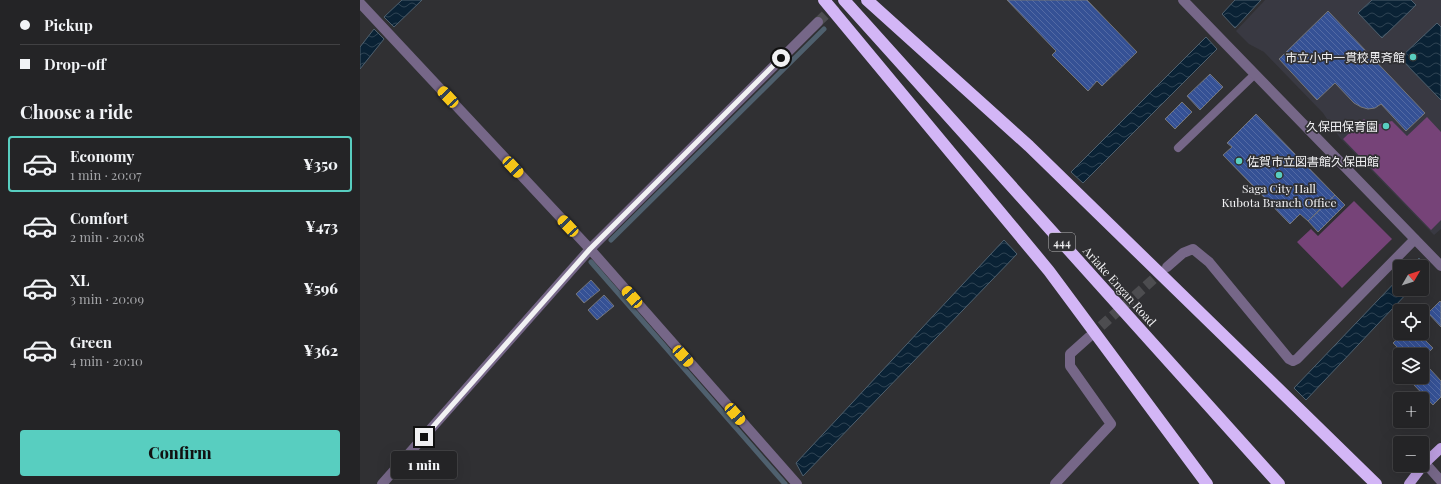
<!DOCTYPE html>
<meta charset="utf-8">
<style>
:root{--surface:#242426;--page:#2c2c2e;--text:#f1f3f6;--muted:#a3a4a7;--line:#414143;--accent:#58cec0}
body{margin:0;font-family:"Playfair Display","Noto Sans JP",serif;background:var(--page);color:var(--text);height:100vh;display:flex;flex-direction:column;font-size:15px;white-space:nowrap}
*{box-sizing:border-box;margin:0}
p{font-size:13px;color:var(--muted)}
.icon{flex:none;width:22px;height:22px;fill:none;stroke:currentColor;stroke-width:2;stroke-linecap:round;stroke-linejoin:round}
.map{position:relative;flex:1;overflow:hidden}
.side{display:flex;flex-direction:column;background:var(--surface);width:360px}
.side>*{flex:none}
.banner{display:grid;align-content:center;height:88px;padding:0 20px;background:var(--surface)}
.needle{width:26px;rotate:51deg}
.buttons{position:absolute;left:1033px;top:260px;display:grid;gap:8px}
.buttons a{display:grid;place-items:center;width:36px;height:36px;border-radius:4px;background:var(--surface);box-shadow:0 4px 16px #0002,0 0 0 1px var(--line);font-size:20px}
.end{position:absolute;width:18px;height:18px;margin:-9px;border:5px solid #f1f1f3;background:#111;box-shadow:0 0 0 2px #111}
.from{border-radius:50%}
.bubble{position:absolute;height:28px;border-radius:4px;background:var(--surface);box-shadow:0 4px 16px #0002,0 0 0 1px var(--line);font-size:13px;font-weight:800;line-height:28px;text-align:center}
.car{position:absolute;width:12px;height:24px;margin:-12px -6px;border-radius:5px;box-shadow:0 0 3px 1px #0007;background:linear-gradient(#f5c518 24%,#345 0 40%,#f5c518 0 76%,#345 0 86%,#f5c518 0)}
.banner b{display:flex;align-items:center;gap:14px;height:38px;font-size:15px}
.banner b+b{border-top:1px solid var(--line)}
.banner i{width:10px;height:10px;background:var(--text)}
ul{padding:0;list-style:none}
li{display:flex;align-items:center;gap:12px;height:56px;margin:0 8px 6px;padding:0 12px;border:2px solid transparent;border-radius:4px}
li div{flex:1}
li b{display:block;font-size:15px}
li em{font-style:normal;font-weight:800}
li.current{border-color:var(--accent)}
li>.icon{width:36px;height:36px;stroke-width:1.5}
h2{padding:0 20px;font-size:18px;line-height:48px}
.button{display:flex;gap:8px;margin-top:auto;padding:8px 20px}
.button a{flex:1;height:46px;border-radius:4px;background:var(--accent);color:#111;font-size:16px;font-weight:800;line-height:46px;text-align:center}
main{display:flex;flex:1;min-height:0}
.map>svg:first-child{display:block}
</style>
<main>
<section class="side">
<div class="banner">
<b><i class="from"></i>Pickup</b>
<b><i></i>Drop-off</b>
</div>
<h2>Choose a ride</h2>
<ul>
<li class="current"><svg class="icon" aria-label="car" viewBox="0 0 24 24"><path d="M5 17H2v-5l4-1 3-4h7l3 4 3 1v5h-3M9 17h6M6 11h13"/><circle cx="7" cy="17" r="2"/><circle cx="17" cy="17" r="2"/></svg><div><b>Economy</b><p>1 min · 20:07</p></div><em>¥350</em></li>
<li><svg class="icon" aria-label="car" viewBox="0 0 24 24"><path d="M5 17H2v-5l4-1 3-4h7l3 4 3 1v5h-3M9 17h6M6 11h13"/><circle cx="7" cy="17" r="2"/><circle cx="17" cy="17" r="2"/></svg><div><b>Comfort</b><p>2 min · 20:08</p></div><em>¥473</em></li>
<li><svg class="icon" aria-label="car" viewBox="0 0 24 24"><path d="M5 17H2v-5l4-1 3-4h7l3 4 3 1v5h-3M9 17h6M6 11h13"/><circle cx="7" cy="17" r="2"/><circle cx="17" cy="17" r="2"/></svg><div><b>XL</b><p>3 min · 20:09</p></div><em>¥596</em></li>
<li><svg class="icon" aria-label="car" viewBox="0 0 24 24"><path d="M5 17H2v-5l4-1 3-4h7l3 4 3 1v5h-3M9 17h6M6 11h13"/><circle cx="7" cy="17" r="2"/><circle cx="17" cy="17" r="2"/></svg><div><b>Green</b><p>4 min · 20:10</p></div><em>¥362</em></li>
</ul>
<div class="button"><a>Confirm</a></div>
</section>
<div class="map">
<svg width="1081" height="484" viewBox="0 0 1081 484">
<defs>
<pattern id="water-waves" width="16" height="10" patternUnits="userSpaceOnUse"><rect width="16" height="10" fill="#0a2235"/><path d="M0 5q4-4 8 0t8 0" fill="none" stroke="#2e4353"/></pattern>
<pattern id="building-back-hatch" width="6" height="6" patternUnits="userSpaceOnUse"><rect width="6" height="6" fill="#355195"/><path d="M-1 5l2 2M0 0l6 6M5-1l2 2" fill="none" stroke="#536aa4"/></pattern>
</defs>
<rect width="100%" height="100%" fill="#303033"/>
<path fill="#393942" d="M 905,0 L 1081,0 L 1081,229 L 1074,235 L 980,138 L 963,113 L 904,52 L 889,44 L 876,31 Z"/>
<path fill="#764378" d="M 1067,117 L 1081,132 L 1081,220 L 1071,230 L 983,139 L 1004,119 L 1011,126 L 1032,121 L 1047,136 Z
M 994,201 L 1032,239 L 982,288 L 937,242 L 951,229 L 958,236 Z"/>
<path fill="url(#water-waves)" stroke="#4f606e" d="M 42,0 L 62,0 L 34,27 L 24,17 Z
M 875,0 L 901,0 L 875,28 L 862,14 Z
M 1012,0 L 1051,0 L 1056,5 L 1022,38 L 998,13 Z
M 1077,23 L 1081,27 L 1081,100 L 1040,58 Z
M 14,29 L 24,39 L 0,69 L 0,47 Z
M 846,37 L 857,49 L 723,183 L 711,172 Z
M 644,240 L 657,254 L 443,476 L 436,463 Z
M 1059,258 L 1069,270 L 1062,278 L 1062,267 L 1050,267 Z
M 1040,277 L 1040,289 L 1051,289 L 946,400 L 934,388 Z"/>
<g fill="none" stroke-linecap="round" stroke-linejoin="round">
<path stroke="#4f606e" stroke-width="5" d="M 251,240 L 464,29
M 231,262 L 425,484"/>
</g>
<path fill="url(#building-back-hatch)" stroke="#757679" d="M 647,0 L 727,0 L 777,52 L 742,86 L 737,81 L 728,91 L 692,55 L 696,51 Z
M 968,11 L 1065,113 L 1046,131 L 1021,104 L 1015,108 L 1008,109 L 1001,107 L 994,103 L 975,83 L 957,100 L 919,59 Z
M 850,74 L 863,87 L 840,110 L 827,96 Z
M 822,102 L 832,112 L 815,129 L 805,119 Z
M 896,114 L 975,195 L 948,221 L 940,214 L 930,224 L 863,155 L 872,147 L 867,143 Z
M 975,195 L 985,205 L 958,232 L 948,221 Z
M 231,280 L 240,290 L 224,303 L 216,294 Z
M 244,295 L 254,306 L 237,320 L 228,310 Z
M 1080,301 L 1081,302 L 1081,327 L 1068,313 Z
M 1043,333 L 1058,333 L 1073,348 L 1062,359 L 1062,355 L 1045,355 L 1033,343 Z
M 1070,369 L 1081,381 L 1081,397 L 1073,405 L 1054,385 Z"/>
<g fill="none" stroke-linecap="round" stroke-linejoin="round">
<path stroke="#4d4d50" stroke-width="10" stroke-dasharray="10 5" stroke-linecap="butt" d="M 458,22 L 481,0
M 730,336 L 806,268"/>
<path stroke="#766788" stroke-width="8" d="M 818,148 L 895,74"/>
<path stroke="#766788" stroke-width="10" d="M 823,0 L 1081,266
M 0,3 L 230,249 L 437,484
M 807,267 L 823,253 L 833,249 L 849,262 L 929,359 L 933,361 L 937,359 L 1055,239
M 1065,463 L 1081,481
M 22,484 L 230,249 L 458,22
M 695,484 L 751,424 L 710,366 L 710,354 L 729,337"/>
<path stroke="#bb9ddf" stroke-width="10" d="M 1049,484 L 1065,463 L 1081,448"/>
<path stroke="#d3b6f6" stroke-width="12" d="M 464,0 L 689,271 L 847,484
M 484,0 L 919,484
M 507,0 L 669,146 L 1016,484"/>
</g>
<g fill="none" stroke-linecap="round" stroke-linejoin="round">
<path stroke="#f1f1f3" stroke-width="5" d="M 64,437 L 230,249 L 421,58"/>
</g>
<g fill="#58cec0" stroke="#303033" stroke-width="1.5">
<circle cx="1053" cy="57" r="4"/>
<circle cx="1026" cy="126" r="4"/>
<circle cx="879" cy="161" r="4"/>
<circle cx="919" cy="175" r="4"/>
</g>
<g text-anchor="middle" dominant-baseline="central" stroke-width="3.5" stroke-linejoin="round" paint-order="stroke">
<rect fill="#303033" stroke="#b7b7b9" stroke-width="1" x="689" y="233" width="26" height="18" rx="3"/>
<g font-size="11" font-weight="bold" fill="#f1f1f3">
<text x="702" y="242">444</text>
</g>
<g font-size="12" fill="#f1f1f3" stroke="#303033" text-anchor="end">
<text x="1045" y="57">市立小中一貫校思斉館</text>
<text x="1018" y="126">久保田保育園</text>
<text x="887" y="161" text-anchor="start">佐賀市立図書館久保田館</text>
<text x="919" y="188" text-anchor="middle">Saga City Hall<tspan x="919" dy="14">Kubota Branch Office</tspan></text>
</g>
<g font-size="12" fill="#f1f1f3" stroke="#303033">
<text transform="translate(760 286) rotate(48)">Ariake Engan Road</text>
</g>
</g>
</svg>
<div class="buttons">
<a><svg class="needle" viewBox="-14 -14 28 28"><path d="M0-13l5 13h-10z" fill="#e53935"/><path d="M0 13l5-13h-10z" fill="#a3a4a7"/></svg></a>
<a><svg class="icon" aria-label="locate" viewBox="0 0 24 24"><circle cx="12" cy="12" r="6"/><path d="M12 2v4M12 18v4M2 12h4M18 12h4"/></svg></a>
<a><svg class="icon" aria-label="layers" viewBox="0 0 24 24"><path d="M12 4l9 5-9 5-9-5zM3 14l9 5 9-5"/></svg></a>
<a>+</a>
<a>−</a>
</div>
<i class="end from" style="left:421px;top:58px"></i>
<i class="end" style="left:64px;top:437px"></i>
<div class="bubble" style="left:31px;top:451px;width:66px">1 min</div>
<i class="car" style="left:88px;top:97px;rotate:317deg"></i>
<i class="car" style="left:153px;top:167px;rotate:137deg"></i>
<i class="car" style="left:208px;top:226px;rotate:317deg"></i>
<i class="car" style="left:272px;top:297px;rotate:319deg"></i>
<i class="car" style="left:323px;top:356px;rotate:138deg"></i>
<i class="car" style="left:375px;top:414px;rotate:139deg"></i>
</div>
</main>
